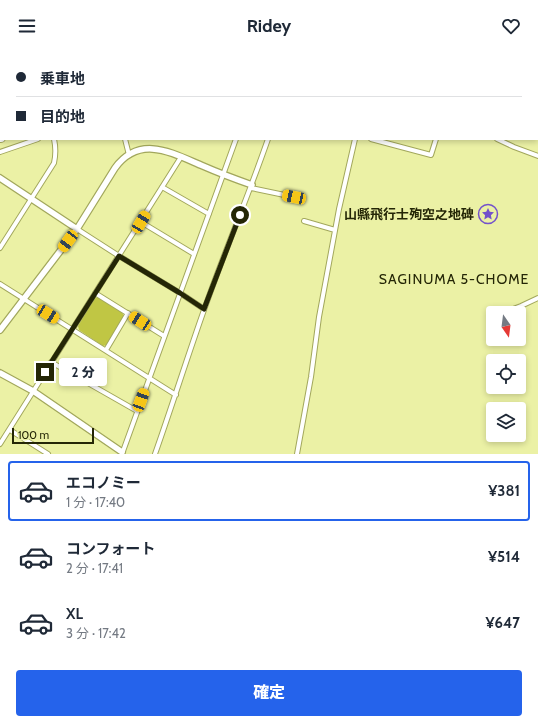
<!DOCTYPE html>
<html lang="ja">
<meta charset="utf-8">
<style>
:root{--surface:#fff;--page:#f6f6f7;--text:#1f2937;--muted:#747a83;--line:#e0e1e3;--accent:#2563eb}
body{margin:0;font-family:Cabin,"Noto Sans JP",sans-serif;background:var(--page);color:var(--text);height:100vh;display:flex;flex-direction:column;font-size:15px;white-space:nowrap}
*{box-sizing:border-box;margin:0}
p{font-size:13px;color:var(--muted)}
.icon{flex:none;width:22px;height:22px;fill:none;stroke:currentColor;stroke-width:2;stroke-linecap:round;stroke-linejoin:round}
.map{position:relative;height:402px;overflow:hidden}
.details{display:flex;flex-direction:column;background:var(--surface);flex:1}
.details>*{flex:none}
.hud{position:absolute;left:0px;top:0px;width:538px;height:88px;box-shadow:0 2px 6px #0003;display:grid;align-content:center;height:88px;padding:0 16px;background:var(--surface)}
.needle{width:26px;rotate:166deg}
.fabs{position:absolute;left:486px;top:254px;display:grid;gap:8px}
.fabs a{display:grid;place-items:center;width:40px;height:40px;border-radius:4px;background:var(--surface);box-shadow:0 2px 6px #0003;font-size:20px}
.scale{position:absolute;left:12px;bottom:10px;width:82px;box-sizing:border-box;padding-left:4px;border:2px solid #242606;border-top:0;font-size:11px;line-height:14px;white-space:nowrap;color:#242606;-webkit-text-stroke:3px #ebf1a5;paint-order:stroke}
.end{position:absolute;width:18px;height:18px;margin:-9px;border:5px solid #242606;background:#fff;box-shadow:0 0 0 2px #fff}
.from{border-radius:50%}
.bubble{position:absolute;height:28px;border-radius:4px;background:var(--surface);box-shadow:0 2px 6px #0003;font-size:13px;font-weight:800;line-height:28px;text-align:center}
.car{position:absolute;width:12px;height:24px;margin:-12px -6px;border-radius:5px;box-shadow:0 0 3px 1px #0007;background:linear-gradient(#f5c518 24%,#345 0 40%,#f5c518 0 76%,#345 0 86%,#f5c518 0)}
.hud b{display:flex;align-items:center;gap:14px;height:38px;font-size:15px}
.hud b+b{border-top:1px solid var(--line)}
.hud i{width:10px;height:10px;background:var(--text)}
ul{padding:7px 0 0;list-style:none}
li{display:flex;align-items:center;gap:12px;height:60px;margin:0 8px 6px;padding:0 8px;border:2px solid transparent;border-radius:4px}
li div{flex:1}
li b{display:block;font-size:15px}
li em{font-style:normal;font-weight:800}
li.selected{border-color:var(--accent)}
li>.icon{width:36px;height:36px;stroke-width:1.5}
.cta{display:flex;gap:8px;margin-top:auto;padding:8px 16px}
.cta a{flex:1;height:46px;border-radius:4px;background:var(--accent);color:#fff;font-size:16px;font-weight:800;line-height:46px;text-align:center}
header{display:flex;justify-content:space-between;align-items:center;height:52px;padding:0 16px;background:var(--surface);font-size:18px;font-weight:800}
.map>svg:first-child{display:block}
</style>
<header><svg class="icon" aria-label="menu" viewBox="0 0 24 24"><path d="M4 6h16M4 12h16M4 18h16"/></svg>Ridey<svg class="icon" aria-label="heart" viewBox="0 0 24 24"><path d="M12 20l-8-8c-3-5 5-10 8-4 3-6 11-1 8 4z"/></svg></header>
<div class="map">
<svg width="538" height="402" viewBox="0 0 538 402">
<rect width="100%" height="100%" fill="#ebf1a5"/>
<path fill="#c0c644" d="M 98,245 L 122,260 L 124,265 L 107,293 L 103,294 L 79,278 L 78,274 L 94,247 Z"/>
<g fill="none" stroke-linecap="round" stroke-linejoin="round">
<g stroke="#a2a75c" stroke-width="6">
<path id="minor" d="M 492,0 L 492,1
M 528,0 L 530,1
M 94,1 L 95,0
M 149,1 L 150,0
M 537,4 L 538,5
M 537,46 L 538,47
M 0,64 L 1,64
M 125,87 L 129,103
M 371,87 L 431,103 L 436,87
M 497,87 L 514,95 L 538,104
M 0,100 L 38,87
M 162,135 L 209,162
M 251,136 L 294,145
M 304,169 L 335,178
M 141,170 L 194,202
M 77,177 L 119,204 L 180,241 L 204,257
M 0,196 L 54,111 C 56,102 56,96 54,87
M 0,232 L 176,343
M 95,241 L 164,284
M 503,261 L 521,254 L 538,246
M 106,298 L 128,261
M 51,310 L 137,359
M 10,378 L 48,402
M 0,392 L 181,105
M 122,402 L 236,87
M 155,402 C 172,354 187,306 204,258 C 224,201 248,145 268,87
M 297,402 L 311,325 L 319,265 L 339,157 L 355,87"/>
</g>
<g stroke="#a2a75c" stroke-width="8">
<path id="tertiary" d="M 15,0 L 17,1
M 37,1 L 37,0
M 44,1 L 45,0
M 0,73 L 1,71
M 0,126 L 77,177
M 0,278 L 77,177 L 115,116 C 140,82 172,101 203,114 C 219,121 235,127 252,133
M 0,321 L 33,339 L 122,400"/>
</g>
<g stroke="#a2a75c" stroke-width="9">
<path id="trunk" d="M 382,0 L 384,1
M 537,51 L 538,51"/>
</g>
<g stroke="#a2a75c" stroke-width="10">
<path id="motorway" d="M 359,0 L 360,1
M 391,0 L 394,1
M 483,0 L 483,1
M 164,1 L 164,0
M 170,1 L 171,0
M 239,1 L 242,0
M 272,1 L 275,0
M 303,1 L 306,0
M 450,1 L 451,0
M 467,1 L 467,0
M 0,77 L 1,77
M 0,86 L 1,86"/>
</g>
<use href="#minor" stroke="#fff" stroke-width="4"/>
<use href="#tertiary" stroke="#fff" stroke-width="5.5"/>
<use href="#trunk" stroke="#fff" stroke-width="7"/>
<use href="#motorway" stroke="#fff" stroke-width="8"/>
</g>
<g fill="none" stroke-linecap="round" stroke-linejoin="round">
<path stroke="#242606" stroke-width="5" d="M 45,320 L 119,204 L 180,241 L 204,257 L 240,163"/>
</g>
<defs>
<g id="sight-ring" transform="scale(1)"><circle r="9.5" fill="#ebf1a5" stroke="#7352cb" stroke-width="1.5"/><path d="M0-6L1.8-2.2L6-1.7L2.9 1.2L3.7 5.4L0 3.3L-3.7 5.4L-2.9 1.2L-6-1.7L-1.8-2.2Z" fill="#7352cb"/></g>
</defs>
<g fill-rule="evenodd">
<use href="#sight-ring" x="488" y="162"/>
</g>
<g text-anchor="middle" dominant-baseline="central" stroke-width="3" stroke-linejoin="round" paint-order="stroke">
<g font-size="13" font-weight="bold" fill="#242606" stroke="#ebf1a5" text-anchor="end">
<text x="474" y="162">山縣飛行士殉空之地碑</text>
</g>
<g font-size="14" letter-spacing="1" fill="#242606" stroke="#ebf1a5">
<text x="454" y="227">SAGINUMA 5-CHOME</text>
</g>
</g>
</svg>
<div class="fabs">
<a><svg class="needle" viewBox="-14 -14 28 28"><path d="M0-13l5 13h-10z" fill="#e53935"/><path d="M0 13l5-13h-10z" fill="#747a83"/></svg></a>
<a><svg class="icon" aria-label="locate" viewBox="0 0 24 24"><circle cx="12" cy="12" r="6"/><path d="M12 2v4M12 18v4M2 12h4M18 12h4"/></svg></a>
<a><svg class="icon" aria-label="layers" viewBox="0 0 24 24"><path d="M12 4l9 5-9 5-9-5zM3 14l9 5 9-5"/></svg></a>
</div>
<div class="scale">100 m</div>
<i class="end from" style="left:240px;top:163px"></i>
<i class="end" style="left:45px;top:320px"></i>
<div class="bubble" style="left:59px;top:306px;width:48px">2 分</div>
<i class="car" style="left:294px;top:145px;rotate:282deg"></i>
<i class="car" style="left:141px;top:170px;rotate:31deg"></i>
<i class="car" style="left:68px;top:189px;rotate:217deg"></i>
<i class="car" style="left:48px;top:262px;rotate:122deg"></i>
<i class="car" style="left:140px;top:269px;rotate:303deg"></i>
<i class="car" style="left:141px;top:348px;rotate:20deg"></i>
<div class="hud">
<b><i class="from"></i>乗車地</b>
<b><i></i>目的地</b>
</div>
</div>
<section class="details">
<ul>
<li class="selected"><svg class="icon" aria-label="car" viewBox="0 0 24 24"><path d="M5 17H2v-5l4-1 3-4h7l3 4 3 1v5h-3M9 17h6M6 11h13"/><circle cx="7" cy="17" r="2"/><circle cx="17" cy="17" r="2"/></svg><div><b>エコノミー</b><p>1 分 · 17:40</p></div><em>¥381</em></li>
<li><svg class="icon" aria-label="car" viewBox="0 0 24 24"><path d="M5 17H2v-5l4-1 3-4h7l3 4 3 1v5h-3M9 17h6M6 11h13"/><circle cx="7" cy="17" r="2"/><circle cx="17" cy="17" r="2"/></svg><div><b>コンフォート</b><p>2 分 · 17:41</p></div><em>¥514</em></li>
<li><svg class="icon" aria-label="car" viewBox="0 0 24 24"><path d="M5 17H2v-5l4-1 3-4h7l3 4 3 1v5h-3M9 17h6M6 11h13"/><circle cx="7" cy="17" r="2"/><circle cx="17" cy="17" r="2"/></svg><div><b>XL</b><p>3 分 · 17:42</p></div><em>¥647</em></li>
</ul>
<div class="cta"><a>確定</a></div>
</section>
